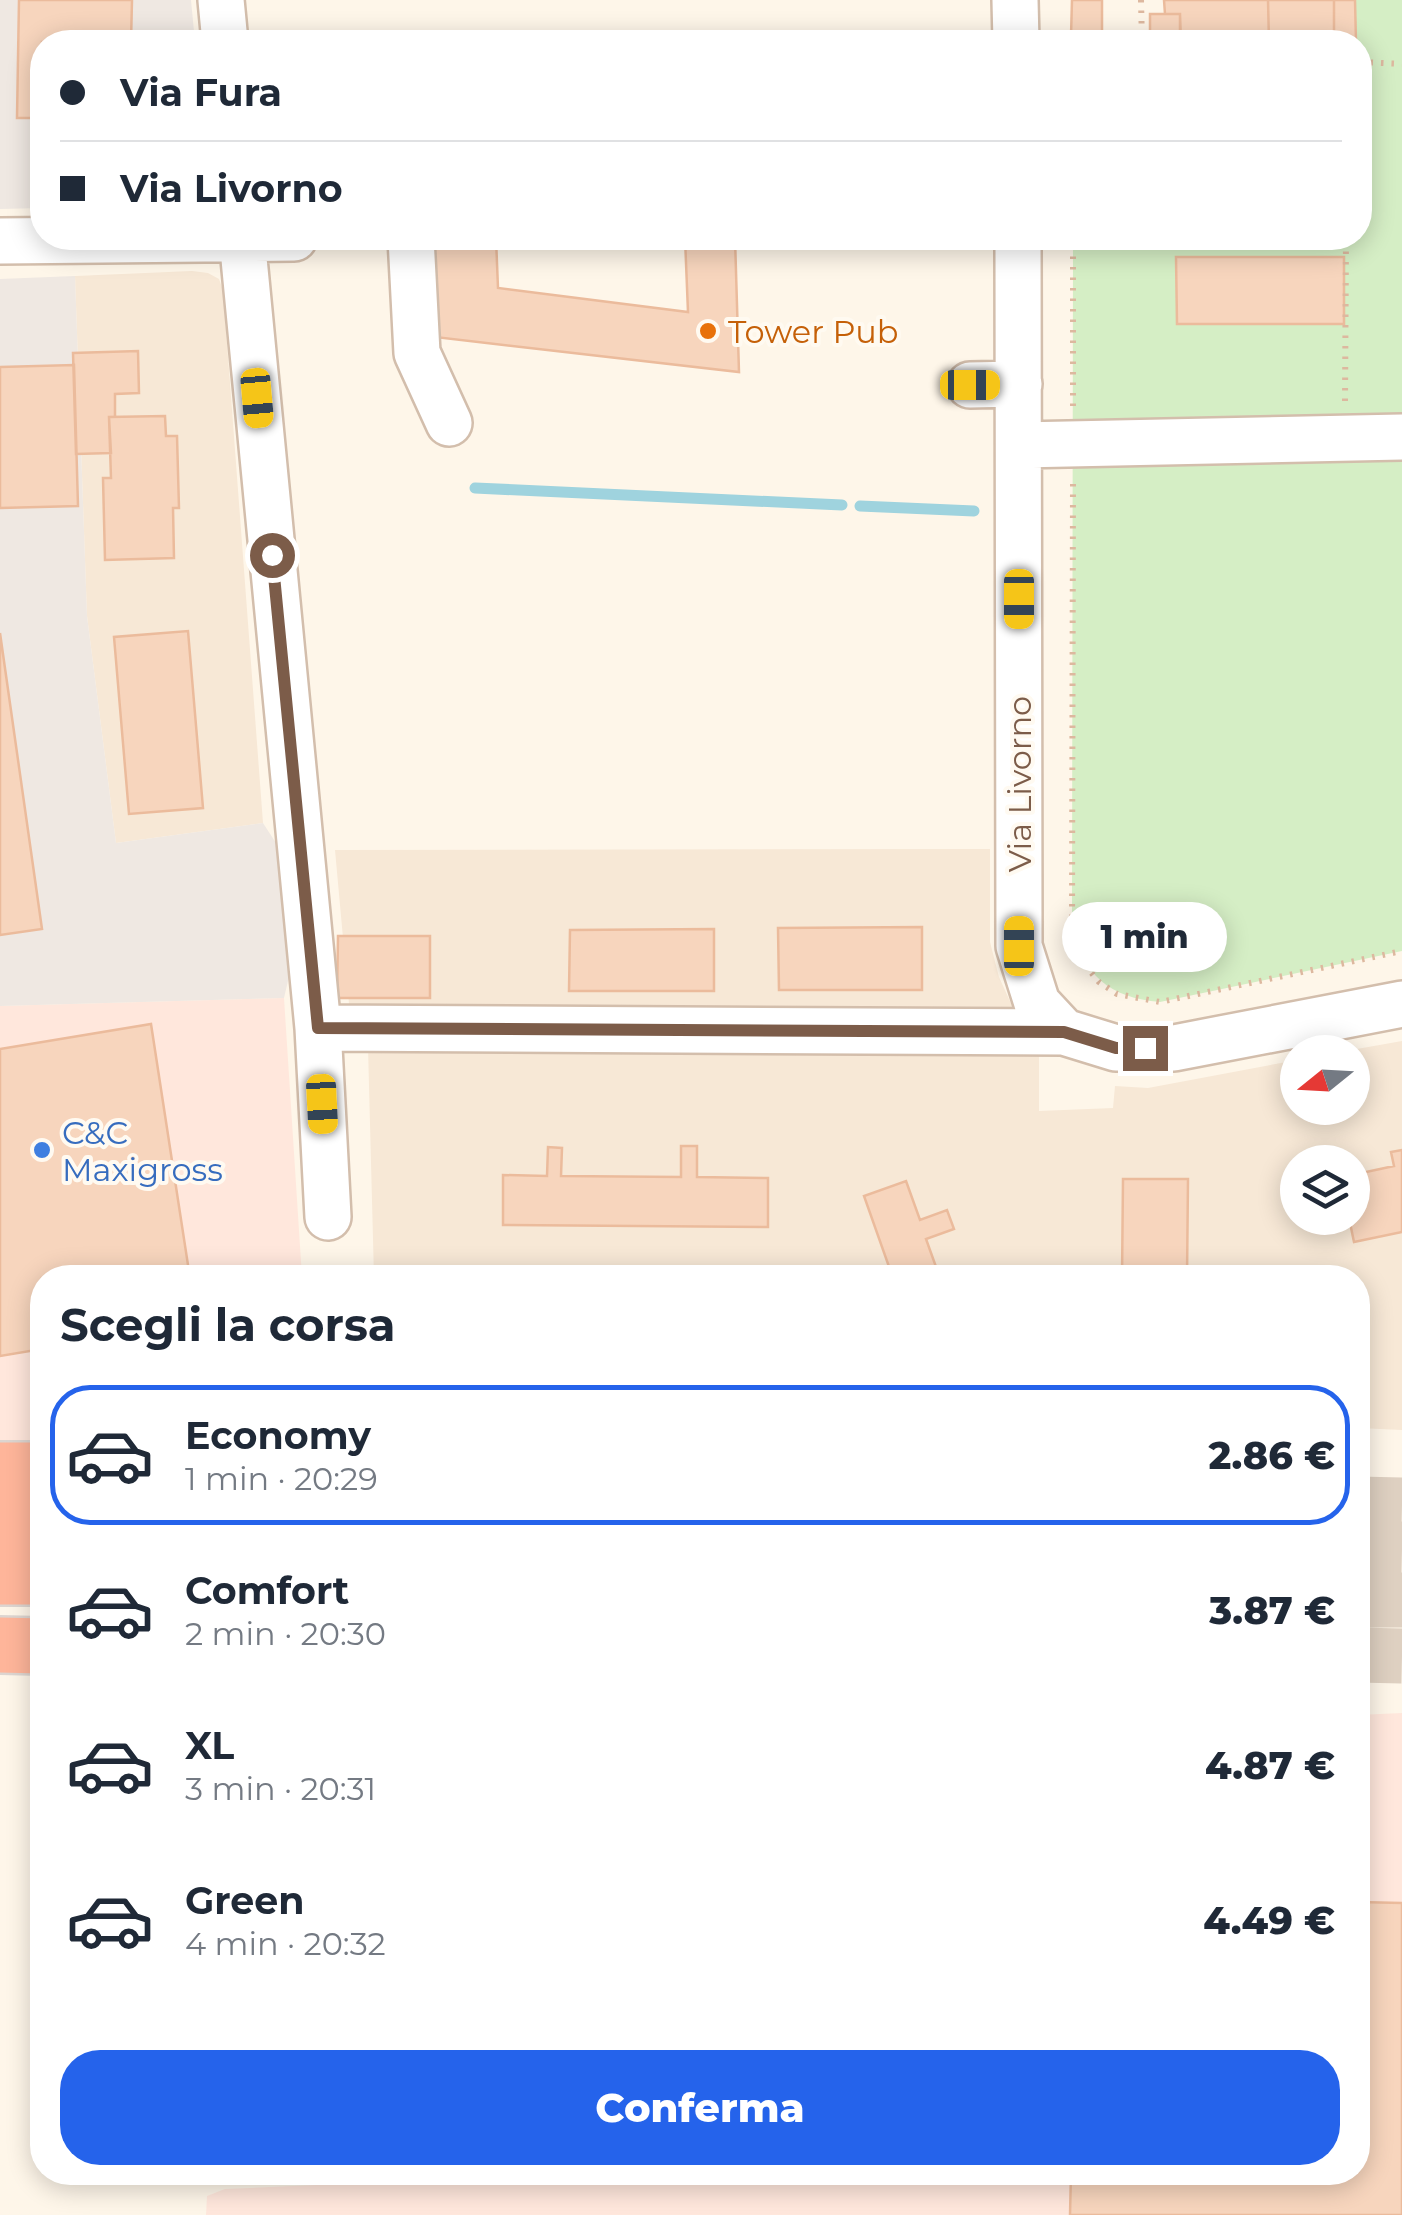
<!DOCTYPE html>
<html lang="it">
<meta charset="utf-8">
<style>
:root{--surface:#fff;--page:#f2f2f3;--text:#1f2937;--muted:#747a83;--line:#e0e1e3;--accent:#2563eb}
body{margin:0;font-family:Montserrat,sans-serif;background:var(--page);color:var(--text);height:100vh;display:flex;flex-direction:column;font-size:38px;white-space:nowrap}
*{box-sizing:border-box;margin:0}
p{font-size:32px;color:var(--muted)}
.icon{flex:none;width:55px;height:55px;fill:none;stroke:currentColor;stroke-width:2;stroke-linecap:round;stroke-linejoin:round}
.map{position:relative;flex:1;overflow:hidden}
.details{position:absolute;left:30px;top:1265px;width:1340px;height:920px;display:flex;flex-direction:column;background:var(--surface);border-radius:40px;box-shadow:0 5px 25px #0003}
.details>*{flex:none}
.top-card{position:absolute;left:30px;top:30px;width:1342px;height:220px;border-radius:40px;box-shadow:0 5px 25px #0003;display:grid;align-content:center;height:220px;padding:0 30px;background:var(--surface)}
.needle{width:65px;rotate:252deg}
.fabs{position:absolute;left:1280px;top:1035px;display:grid;gap:20px}
.fabs a{display:grid;place-items:center;width:90px;height:90px;border-radius:50%;background:var(--surface);box-shadow:0 5px 25px #0003;font-size:50px}
.end{position:absolute;width:45px;height:45px;margin:-22px;border:12px solid #7c5c49;background:#fff;box-shadow:0 0 0 5px #fff}
.from{border-radius:50%}
.bubble{position:absolute;height:70px;border-radius:35px;background:var(--surface);box-shadow:0 5px 25px #0003;font-size:32px;font-weight:800;line-height:70px;text-align:center}
.car{position:absolute;width:30px;height:60px;margin:-30px -15px;border-radius:12px;box-shadow:0 0 8px 2px #0007;background:linear-gradient(#f5c518 24%,#345 0 40%,#f5c518 0 76%,#345 0 86%,#f5c518 0)}
.top-card b{display:flex;align-items:center;gap:35px;height:95px;font-size:38px}
.top-card b+b{border-top:2px solid var(--line)}
.top-card i{width:25px;height:25px;background:var(--text)}
ul{padding:0;list-style:none}
li{display:flex;align-items:center;gap:30px;height:140px;margin:0 20px 15px;padding:0 10px;border:5px solid transparent;border-radius:40px}
li div{flex:1}
li b{display:block;font-size:38px}
li em{font-style:normal;font-weight:800}
li.selected{border-color:var(--accent)}
li>.icon{width:90px;height:90px;stroke-width:1.5}
h2{padding:0 30px;font-size:45px;line-height:120px}
.cta{display:flex;gap:20px;margin-top:auto;padding:20px 30px}
.cta a{flex:1;height:115px;border-radius:40px;background:var(--accent);color:#fff;font-size:40px;font-weight:800;line-height:115px;text-align:center}
.map>svg:first-child{display:block}
</style>
<div class="map">
<svg width="1402" height="2215" viewBox="0 0 1402 2215">
<rect width="100%" height="100%" fill="#fef6e9"/>
<path fill="#f7e8d6" fill-rule="evenodd" d="M 192,271 L 208,273 L 219,279 L 223,290 L 263,823 L 116,843 L 87,616 L 75,276 Z
M 990,849 L 990,942 L 999,977 L 1014,1010 L 357,1014 L 349,1004 L 335,850 Z
M 1402,1041 L 1402,1430 L 1358,1428 L 1358,1278 L 374,1277 L 368,1047 L 1039,1050 L 1039,1111 L 1113,1108 L 1115,1086 L 1148,1088 L 1297,1060 L 1298,1108 L 1352,1108 L 1352,1052 L 1340,1052 ZM 1298,1162 L 1352,1162 L 1352,1218 L 1298,1218 Z"/>
<path fill="#ffe7dc" d="M 284,998 L 302,1277 L 42,1278 L 42,1444 L 0,1444 L 0,1006 Z
M 1402,1713 L 1402,2215 L 206,2215 L 207,2196 L 225,2189 L 339,2184 L 461,2172 L 1358,2172 L 1358,1715 Z"/>
<path fill="#efe8e2" d="M 0,0 L 191,0 L 195,42 L 42,42 L 42,208 L 0,209 Z
M 75,276 L 87,616 L 116,843 L 263,823 L 289,863 L 298,938 L 284,998 L 0,1006 L 0,279 Z"/>
<path fill="#d5eec5" d="M 1341,0 L 1402,0 L 1402,951 L 1160,1002 C 1110,998 1082,975 1072,925 L 1073,238 L 1360,238 L 1360,42 L 1342,42 Z"/>
<g fill="none" stroke-linecap="round" stroke-linejoin="round">
<path stroke="#9fd3de" stroke-width="11" d="M 475,488 L 842,505
M 860,506 L 974,511"/>
</g>
<path fill="#f7d5bd" stroke="#ebbb9c" stroke-width="2.5" d="M 19,0 L 132,0 L 131,42 L 42,42 L 42,118 L 17,118 Z
M 1072,0 L 1102,0 L 1102,36 L 1071,36 Z
M 1164,0 L 1268,0 L 1269,42 L 1181,42 L 1180,14 L 1165,14 Z
M 1268,0 L 1334,0 L 1334,42 L 1269,42 Z
M 1334,0 L 1355,0 L 1356,42 L 1334,42 Z
M 1150,14 L 1180,14 L 1180,37 L 1150,37 Z
M 422,238 L 496,238 L 498,288 L 688,312 L 685,238 L 735,238 L 739,372 L 426,336 Z
M 1176,257 L 1344,257 L 1344,324 L 1177,324 Z
M 138,351 L 139,393 L 115,394 L 115,417 L 109,417 L 111,453 L 76,454 L 73,353 Z
M 74,365 L 78,506 L 0,508 L 0,367 Z
M 165,416 L 166,436 L 177,436 L 179,508 L 173,508 L 174,558 L 105,560 L 103,478 L 111,478 L 109,417 Z
M 188,631 L 203,808 L 129,814 L 114,637 Z
M 0,633 L 42,929 L 0,935 Z
M 922,927 L 922,990 L 779,990 L 778,928 Z
M 714,929 L 714,991 L 569,991 L 570,930 Z
M 338,936 L 430,936 L 430,998 L 337,998 Z
M 151,1024 L 190,1278 L 42,1278 L 42,1349 L 0,1356 L 0,1049 Z
M 681,1146 L 697,1146 L 697,1177 L 768,1178 L 768,1227 L 503,1225 L 503,1175 L 547,1176 L 548,1147 L 562,1148 L 561,1176 L 681,1177 Z
M 1402,1150 L 1402,1232 L 1354,1242 L 1349,1218 L 1352,1218 L 1352,1175 L 1394,1166 L 1391,1152 Z
M 1123,1179 L 1188,1179 L 1187,1278 L 1122,1278 Z
M 906,1181 L 920,1220 L 947,1210 L 954,1229 L 926,1239 L 940,1278 L 893,1278 L 864,1196 Z
M 1358,1902 L 1402,1903 L 1402,2215 L 1070,2215 L 1071,2172 L 1358,2172 Z"/>
<g fill="none" stroke-linecap="round" stroke-linejoin="round">
<path stroke="#ded0c1" stroke-width="55" stroke-dasharray="55 28" stroke-linecap="butt" d="M 1358,1504 L 1402,1505
M 1358,1548 L 1402,1549
M 1358,1600 L 1402,1600
M 1358,1655 L 1402,1656"/>
<g stroke="#d3beac" stroke-width="50">
<path id="minor" d="M 221,0 L 225,42
M 1015,0 L 1016,42
M 242,238 L 318,1028 L 328,1217
M 411,238 L 417,353 L 449,423
M 1018,238 L 1019,946 L 1037,1003 L 1064,1032 L 1116,1048 L 1174,1048 L 1402,1004
M 0,241 L 294,238
M 970,385 L 1019,384
M 1020,445 L 1402,437
M 318,1028 L 1064,1032"/>
</g>
<g stroke="#ddd5d0" stroke-width="60">
<path id="highway" d="M 0,1470 L 42,1470
M 0,1522 L 42,1522
M 0,1577 L 42,1577
M 0,1645 L 42,1646"/>
</g>
<path stroke="#ddb89f" stroke-width="6" stroke-dasharray="2.5 8" stroke-linecap="butt" d="M 1141,0 L 1142,42
M 1360,62 L 1402,64
M 1345,401 L 1346,238
M 1073,406 L 1073,238
M 1073,484 L 1072,925 L 1076,945 L 1086,966 L 1099,982 L 1117,994 L 1160,1002 L 1402,951"/>
<use href="#minor" stroke="#fff" stroke-width="45"/>
<use href="#highway" stroke="#feb59a" stroke-width="55"/>
</g>
<g fill="none" stroke-linecap="round" stroke-linejoin="round">
<path stroke="#7c5c49" stroke-width="12" d="M 272,555 L 318,1028 L 1064,1032 L 1116,1048 L 1145,1048"/>
</g>
<circle fill="#e8710a" stroke="#fffaf1" stroke-width="4" cx="708" cy="331" r="10"/>
<circle fill="#3f7fe0" stroke="#fffaf1" stroke-width="4" cx="42" cy="1150" r="10"/>
<g text-anchor="middle" dominant-baseline="central" stroke-width="8" stroke-linejoin="round" paint-order="stroke">
<g font-size="32" fill="#c56008" stroke="#fffaf1" text-anchor="start">
<text x="728" y="331">Tower Pub</text>
</g>
<g font-size="32" fill="#7c5c49" stroke="#fffaf1">
<text transform="translate(1019 784) rotate(-90)">Via Livorno</text>
</g>
<g font-size="32" fill="#366cbe" stroke="#fffaf1" text-anchor="start">
<text x="62" y="1132">C&amp;C<tspan x="62" dy="37">Maxigross</tspan></text>
</g>
</g>
</svg>
<div class="fabs">
<a><svg class="needle" viewBox="-14 -14 28 28"><path d="M0-13l5 13h-10z" fill="#e53935"/><path d="M0 13l5-13h-10z" fill="#747a83"/></svg></a>
<a><svg class="icon" aria-label="layers" viewBox="0 0 24 24"><path d="M12 4l9 5-9 5-9-5zM3 14l9 5 9-5"/></svg></a>
</div>
<i class="end from" style="left:272px;top:555px"></i>
<i class="end" style="left:1145px;top:1048px"></i>
<div class="bubble" style="left:1062px;top:902px;width:165px">1 min</div>
<i class="car" style="left:970px;top:385px;rotate:90deg"></i>
<i class="car" style="left:257px;top:398px;rotate:175deg"></i>
<i class="car" style="left:1019px;top:599px;rotate:180deg"></i>
<i class="car" style="left:1019px;top:946px;rotate:0deg"></i>
<i class="car" style="left:322px;top:1104px;rotate:177deg"></i>
<div class="top-card">
<b><i class="from"></i>Via Fura</b>
<b><i></i>Via Livorno</b>
</div>
<section class="details">
<h2>Scegli la corsa</h2>
<ul>
<li class="selected"><svg class="icon" aria-label="car" viewBox="0 0 24 24"><path d="M5 17H2v-5l4-1 3-4h7l3 4 3 1v5h-3M9 17h6M6 11h13"/><circle cx="7" cy="17" r="2"/><circle cx="17" cy="17" r="2"/></svg><div><b>Economy</b><p>1 min · 20:29</p></div><em>2.86 €</em></li>
<li><svg class="icon" aria-label="car" viewBox="0 0 24 24"><path d="M5 17H2v-5l4-1 3-4h7l3 4 3 1v5h-3M9 17h6M6 11h13"/><circle cx="7" cy="17" r="2"/><circle cx="17" cy="17" r="2"/></svg><div><b>Comfort</b><p>2 min · 20:30</p></div><em>3.87 €</em></li>
<li><svg class="icon" aria-label="car" viewBox="0 0 24 24"><path d="M5 17H2v-5l4-1 3-4h7l3 4 3 1v5h-3M9 17h6M6 11h13"/><circle cx="7" cy="17" r="2"/><circle cx="17" cy="17" r="2"/></svg><div><b>XL</b><p>3 min · 20:31</p></div><em>4.87 €</em></li>
<li><svg class="icon" aria-label="car" viewBox="0 0 24 24"><path d="M5 17H2v-5l4-1 3-4h7l3 4 3 1v5h-3M9 17h6M6 11h13"/><circle cx="7" cy="17" r="2"/><circle cx="17" cy="17" r="2"/></svg><div><b>Green</b><p>4 min · 20:32</p></div><em>4.49 €</em></li>
</ul>
<div class="cta"><a>Conferma</a></div>
</section>
</div>
